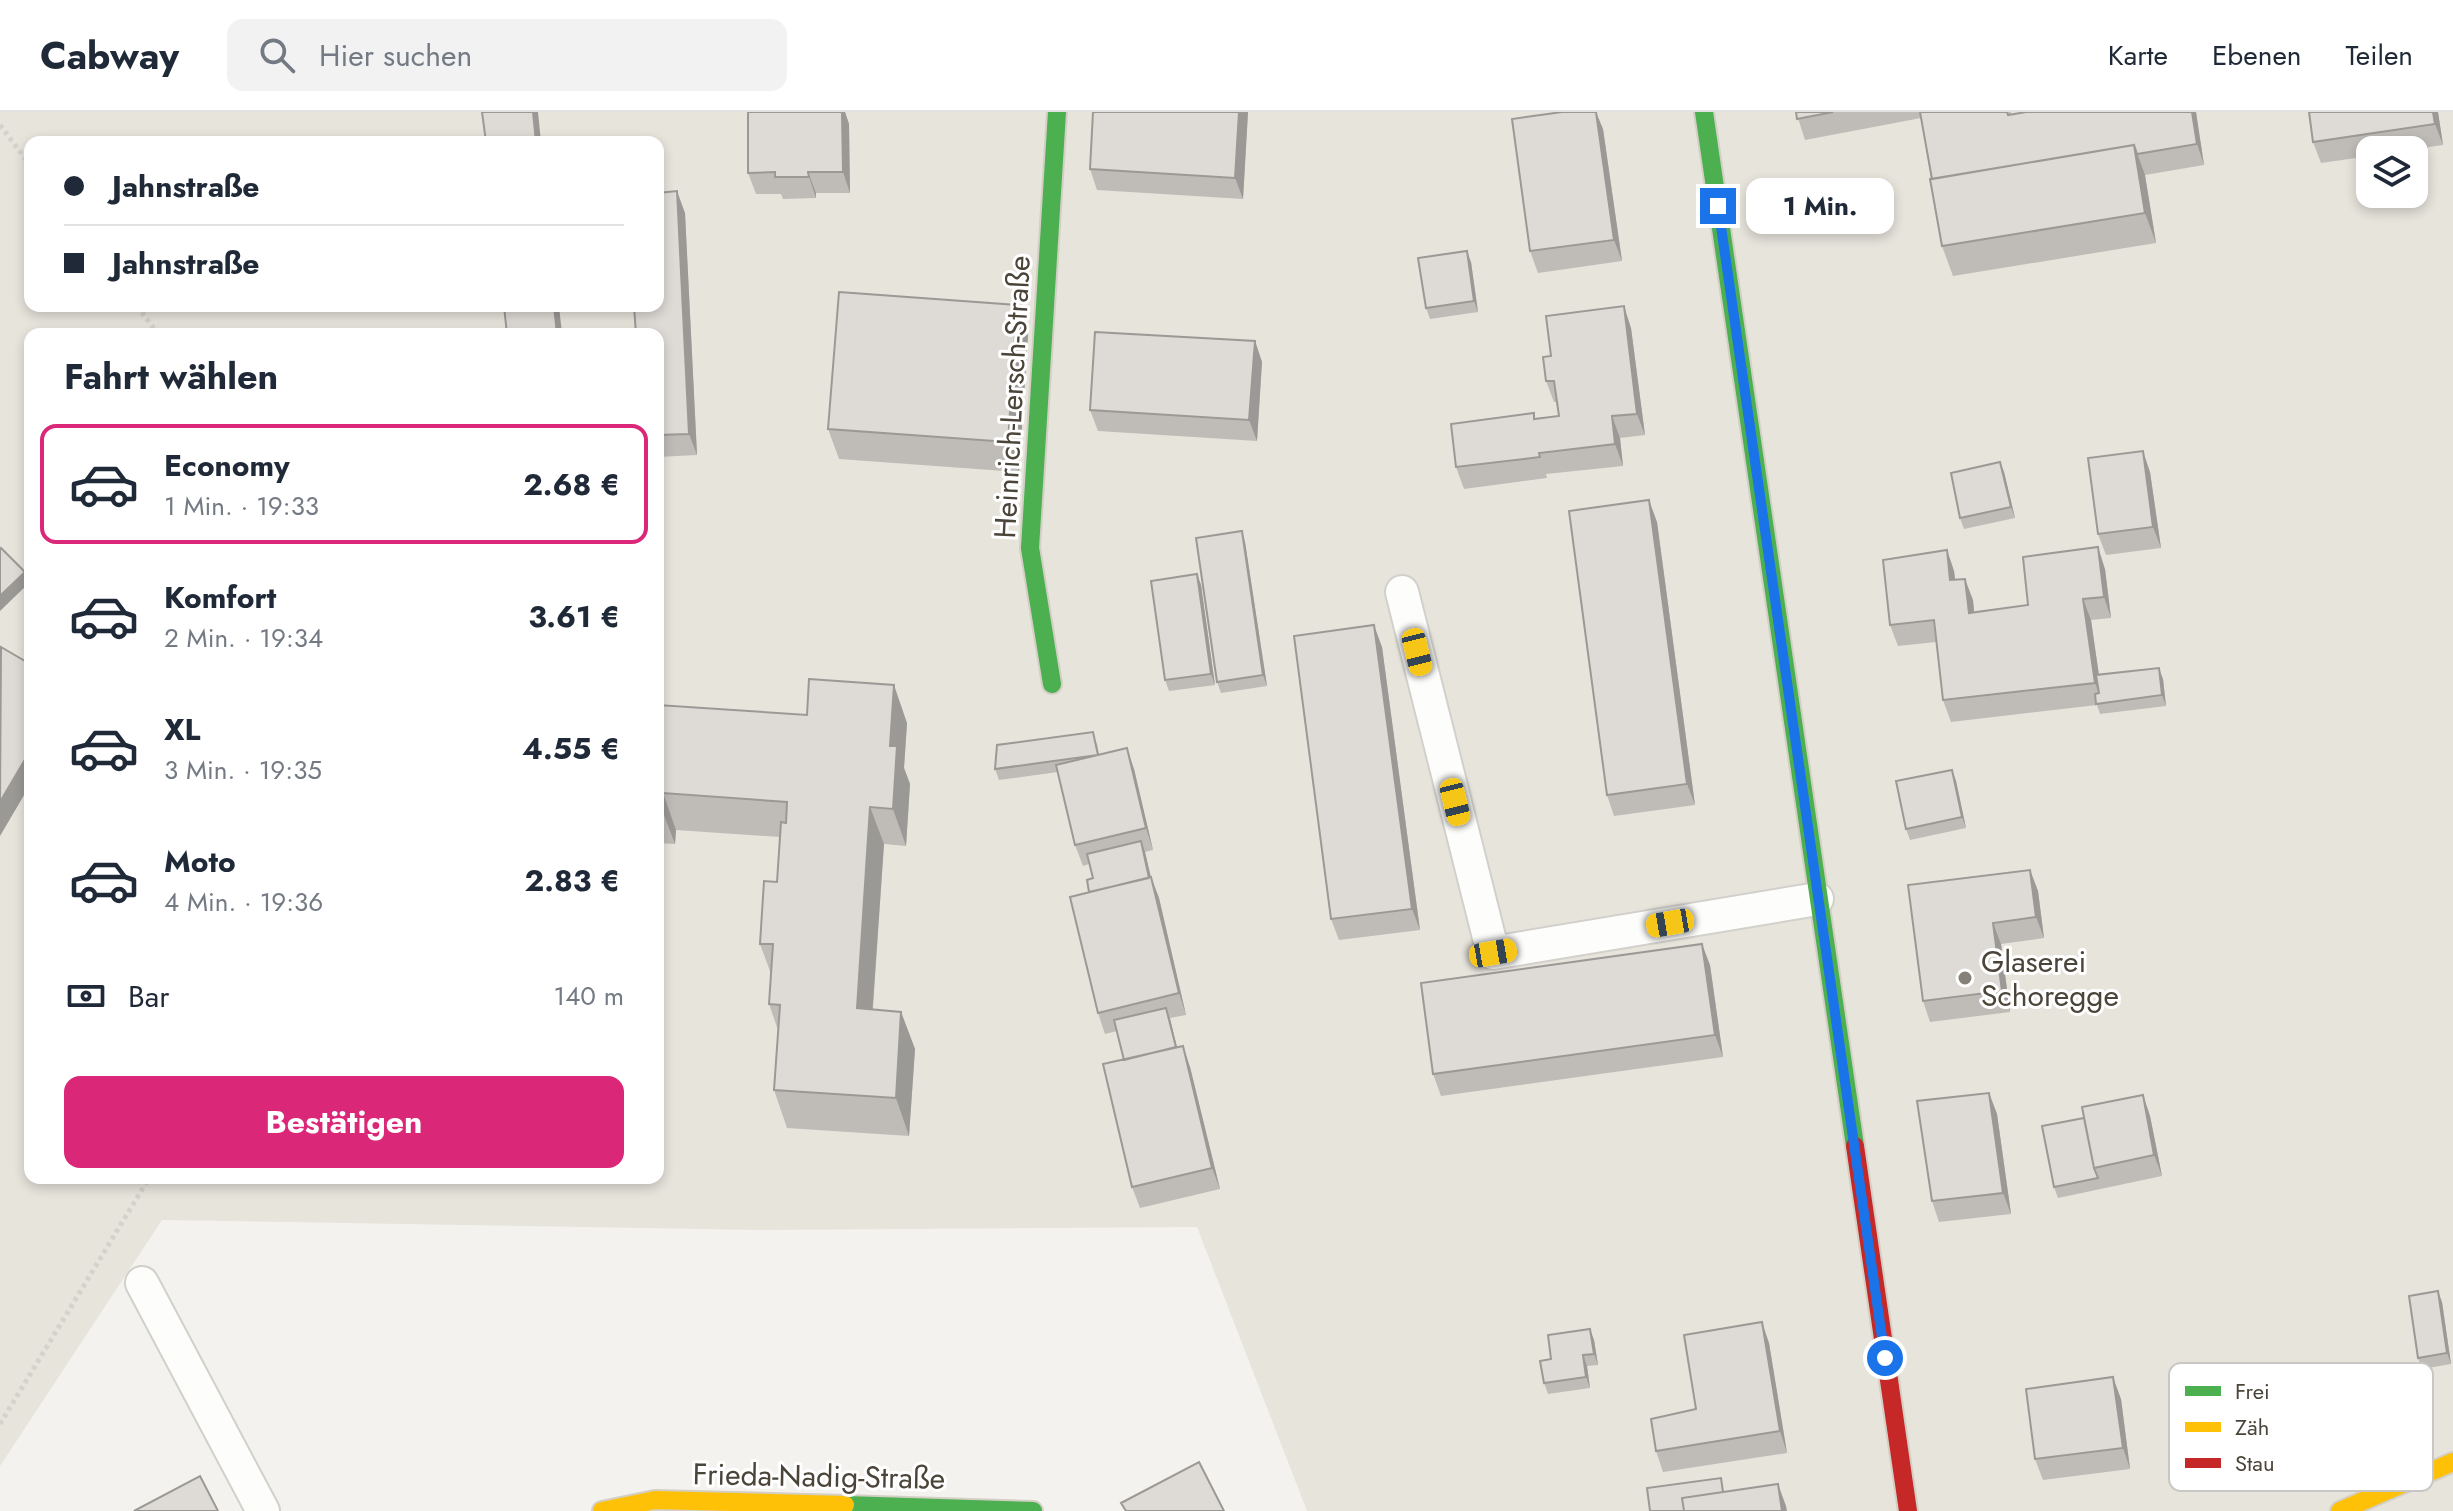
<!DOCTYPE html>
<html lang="de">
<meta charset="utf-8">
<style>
:root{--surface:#fff;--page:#f2f2f3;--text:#1f2937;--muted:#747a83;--line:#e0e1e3;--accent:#db2777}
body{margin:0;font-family:Jost,sans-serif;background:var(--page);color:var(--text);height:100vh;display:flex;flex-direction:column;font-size:30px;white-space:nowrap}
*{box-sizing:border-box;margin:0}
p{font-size:26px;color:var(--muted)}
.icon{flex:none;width:44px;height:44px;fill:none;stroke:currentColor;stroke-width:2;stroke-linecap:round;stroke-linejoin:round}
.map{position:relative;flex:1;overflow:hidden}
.drawer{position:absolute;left:24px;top:216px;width:640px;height:856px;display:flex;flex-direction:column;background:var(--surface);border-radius:16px;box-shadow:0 4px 12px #0003}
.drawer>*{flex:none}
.guide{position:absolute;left:24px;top:24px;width:640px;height:176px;border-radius:16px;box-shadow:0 4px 12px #0003;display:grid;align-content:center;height:176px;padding:0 40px;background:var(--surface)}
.controls{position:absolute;left:2356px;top:24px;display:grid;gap:16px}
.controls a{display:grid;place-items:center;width:72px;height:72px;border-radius:16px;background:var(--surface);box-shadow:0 4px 12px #0003;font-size:40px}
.end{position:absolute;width:36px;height:36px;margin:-18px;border:10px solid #1a73e8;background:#fff;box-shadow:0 0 0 4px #fff}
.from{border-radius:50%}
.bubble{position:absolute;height:56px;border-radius:16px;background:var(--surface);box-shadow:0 4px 12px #0003;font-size:26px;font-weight:700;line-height:56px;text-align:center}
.car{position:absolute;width:24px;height:48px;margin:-24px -12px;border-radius:10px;box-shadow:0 0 6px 2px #0007;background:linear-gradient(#f5c518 24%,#345 0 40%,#f5c518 0 76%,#345 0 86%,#f5c518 0)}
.guide b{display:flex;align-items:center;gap:28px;height:76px;font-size:30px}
.guide b+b{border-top:2px solid var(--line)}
.guide i{width:20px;height:20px;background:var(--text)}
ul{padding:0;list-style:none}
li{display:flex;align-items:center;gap:24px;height:120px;margin:0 16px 12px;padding:0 24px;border:4px solid transparent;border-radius:16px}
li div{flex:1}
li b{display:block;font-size:30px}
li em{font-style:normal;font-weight:700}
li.active{border-color:var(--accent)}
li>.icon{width:72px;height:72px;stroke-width:1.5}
h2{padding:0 40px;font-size:36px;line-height:96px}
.pay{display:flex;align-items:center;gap:20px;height:88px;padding:0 40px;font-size:30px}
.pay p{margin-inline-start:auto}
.button{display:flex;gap:16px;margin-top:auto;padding:16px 40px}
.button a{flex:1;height:92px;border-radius:16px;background:var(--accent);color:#fff;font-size:32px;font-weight:700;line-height:92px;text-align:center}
header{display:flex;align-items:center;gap:48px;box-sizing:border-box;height:112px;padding:0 40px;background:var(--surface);border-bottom:2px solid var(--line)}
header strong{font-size:38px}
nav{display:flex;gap:44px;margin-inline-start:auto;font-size:28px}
.search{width:560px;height:72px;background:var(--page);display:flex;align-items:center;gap:20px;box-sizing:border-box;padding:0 28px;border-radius:16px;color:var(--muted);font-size:30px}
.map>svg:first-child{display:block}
</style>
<header>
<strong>Cabway</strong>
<div class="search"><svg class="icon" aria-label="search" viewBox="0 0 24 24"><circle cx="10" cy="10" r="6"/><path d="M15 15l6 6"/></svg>Hier suchen</div>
<nav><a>Karte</a><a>Ebenen</a><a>Teilen</a></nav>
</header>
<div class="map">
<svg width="2453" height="1399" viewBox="0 0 2453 1399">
<rect width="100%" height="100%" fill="#f4f2ee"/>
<path fill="#e7e4dc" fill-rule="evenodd" d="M 0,0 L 2453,0 L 2453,1399 L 1307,1399 L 1197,1115 L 759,1118 L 162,1108 L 0,1354 ZM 30,30 L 658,30 L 658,194 L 30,194 ZM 2370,38 L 2414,38 L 2414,82 L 2370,82 ZM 30,222 L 658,222 L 658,1066 L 30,1066 Z"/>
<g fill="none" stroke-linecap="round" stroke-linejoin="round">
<g stroke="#d2d0cb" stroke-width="36">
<path id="lane" d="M 1402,480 L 1493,841 L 1817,787
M 142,1171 L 263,1399"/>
</g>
<g stroke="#d3cfc5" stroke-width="22">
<path id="fast" d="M 1704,0 L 1855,1034
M 1052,572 L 1030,436 L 1057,0
M 845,1393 L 1033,1399"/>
</g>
<g stroke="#d3cfc5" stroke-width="22">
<path id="slow" d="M 602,1399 L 655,1388 L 845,1393
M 2340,1399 L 2453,1350"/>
</g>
<g stroke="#d3cfc5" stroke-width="22">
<path id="jam" d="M 1855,1034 L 1908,1399"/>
</g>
<path stroke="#d3d2cc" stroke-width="5" stroke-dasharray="4 4" stroke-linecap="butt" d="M 0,13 L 30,53
M 137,194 L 158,222
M 0,1312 L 149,1066"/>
<use href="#lane" stroke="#fdfdfc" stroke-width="32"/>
<use href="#fast" stroke="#4caf50" stroke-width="18"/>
<use href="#slow" stroke="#ffc107" stroke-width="18"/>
<use href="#jam" stroke="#c62828" stroke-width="18"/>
</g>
<path fill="#bfbcb8" d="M 842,0 L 845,0 L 849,12 L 850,81 L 816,81 L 816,86 L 783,87 L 781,82 L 756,82 L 748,61 Z
M 1093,0 L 1248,0 L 1243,87 L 1097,78 L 1090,57 Z
M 1796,0 L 2011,0 L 2011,2 L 2196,0 L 2204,53 L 2145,63 L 2156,131 L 1953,164 L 1942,134 L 1921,6 L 1805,28 Z
M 2309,0 L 2438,0 L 2443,33 L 2408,38 L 2370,38 L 2370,44 L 2321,51 L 2313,30 Z
M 1603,17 L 1622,149 L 1538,161 L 1530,139 Z
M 685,101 L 697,343 L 658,345 L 658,222 Z
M 1471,150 L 1478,200 L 1430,207 L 1426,196 Z
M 1631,216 L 1645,323 L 1620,326 L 1623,354 L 1546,362 L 1547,366 L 1464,377 L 1456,355 L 1536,307 L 1559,304 L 1557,290 L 1554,290 L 1546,269 L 1551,244 Z
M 1028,223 L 1019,360 L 839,347 L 828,317 Z
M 1255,229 L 1262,250 L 1257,329 L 1098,319 L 1090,298 Z
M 2000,350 L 2004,360 L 2015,406 L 1964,417 L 1960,406 Z
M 2150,360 L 2161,436 L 2106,443 L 2098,422 Z
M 1657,410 L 1695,693 L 1614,704 L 1607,683 Z
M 1245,430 L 1267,574 L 1221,581 L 1217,570 Z
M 1947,438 L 1954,459 L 1955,468 L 1973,488 L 1974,500 L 2028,493 L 2105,457 L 2111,506 L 2091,508 L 2099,563 L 2163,567 L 2166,594 L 2100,602 L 2097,593 L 1951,610 L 1943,588 L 1936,530 L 1898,534 L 1890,513 Z
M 1197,462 L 1201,473 L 1215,573 L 1169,579 L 1165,568 Z
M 1382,535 L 1420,818 L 1339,828 L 1331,807 Z
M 658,593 L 907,611 L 904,656 L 910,672 L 906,734 L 884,732 L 873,897 L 901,900 L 915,937 L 909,1024 L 787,1016 L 774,978 L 778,918 L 769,892 L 771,862 L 760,832 L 777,770 L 780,725 L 676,718 L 675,732 L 658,731 Z
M 1097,631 L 1099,643 L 1134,657 L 1153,738 L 1145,740 L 1151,765 L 1159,786 L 1186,903 L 1170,906 L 1177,935 L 1190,955 L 1220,1077 L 1140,1096 L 1132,1075 L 1124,948 L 1117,919 L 1105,922 L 1098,901 L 1089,780 L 1093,766 L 1089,752 L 1083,754 L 1075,733 L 1058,660 L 999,668 L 995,657 Z
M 1952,658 L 1956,669 L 1966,716 L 1910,728 L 1906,717 Z
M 2030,758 L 2038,779 L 2044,826 L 2001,832 L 2010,900 L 1930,910 L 1923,889 Z
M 1710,853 L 1723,945 L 1441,984 L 1433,962 Z
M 1989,981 L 1997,1002 L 2011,1102 L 1939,1110 L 1932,1089 Z
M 2143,983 L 2150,1004 L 2162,1064 L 2058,1086 L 2054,1075 L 2084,1006 Z
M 2442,1190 L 2451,1252 L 2422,1257 L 2418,1246 Z
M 1594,1228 L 1598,1253 L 1587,1254 L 1590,1276 L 1548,1282 L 1544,1271 L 1551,1247 Z
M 1769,1231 L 1787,1341 L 1663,1360 L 1656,1339 L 1696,1297 Z
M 2121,1287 L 2130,1357 L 2043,1368 L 2035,1347 Z"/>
<path fill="#9b9996" d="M 533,0 L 538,0 L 541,30 L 536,30 Z
M 842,0 L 845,0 L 849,12 L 850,81 L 843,60 Z
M 1239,0 L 1248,0 L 1243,87 L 1235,66 Z
M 1596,0 L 1603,17 L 1622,149 L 1614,128 Z
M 2192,0 L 2196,0 L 2204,53 L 2197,32 Z
M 2433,0 L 2438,0 L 2443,33 L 2435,12 Z
M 2134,33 L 2145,63 L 2156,131 L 2145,101 Z
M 808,60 L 816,81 L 816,86 L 809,65 Z
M 677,79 L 685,101 L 697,343 L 689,322 Z
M 1467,139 L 1471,150 L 1478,200 L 1474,189 Z
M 1017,193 L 1028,223 L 1019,360 L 1008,330 Z
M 554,194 L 559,194 L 562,222 L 557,222 Z
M 1624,194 L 1631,216 L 1645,323 L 1637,302 Z
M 1255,229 L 1262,250 L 1257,329 L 1249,308 Z
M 1612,304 L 1620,326 L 1623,354 L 1615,332 Z
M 2143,339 L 2150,360 L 2161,436 L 2153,415 Z
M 2000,350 L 2004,360 L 2015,406 L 2011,395 Z
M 1649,388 L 1657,410 L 1695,693 L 1687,672 Z
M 1242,419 L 1245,430 L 1267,574 L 1263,563 Z
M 2098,435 L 2105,457 L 2111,506 L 2104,485 Z
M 1947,438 L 1954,459 L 1958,489 L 1950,468 Z
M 25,460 L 29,471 L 0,499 L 0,484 Z
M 1197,462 L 1201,473 L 1215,573 L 1211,562 Z
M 1965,467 L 1973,488 L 1976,522 L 1969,501 Z
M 2083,487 L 2091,508 L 2103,592 L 2095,571 Z
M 1374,513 L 1382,535 L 1420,818 L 1412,797 Z
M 2159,556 L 2163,567 L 2166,594 L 2162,583 Z
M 894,573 L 907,611 L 904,656 L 910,672 L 906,734 L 893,697 L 890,634 Z
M 1127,636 L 1134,657 L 1153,738 L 1146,716 Z
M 30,639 L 30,673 L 0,724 L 0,690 Z
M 1952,658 L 1956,669 L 1966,716 L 1962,705 Z
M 663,681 L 676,718 L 675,732 L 661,695 Z
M 870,695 L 884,732 L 870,933 L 857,896 Z
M 1141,729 L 1145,740 L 1156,788 L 1152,777 Z
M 2030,758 L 2038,779 L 2044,826 L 2036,805 Z
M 1151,765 L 1159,786 L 1186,903 L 1179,881 Z
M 1993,811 L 2001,832 L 2010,900 L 2002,879 Z
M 1702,832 L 1710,853 L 1723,945 L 1715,923 Z
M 1166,896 L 1170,907 L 1182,957 L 1178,946 Z
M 901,900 L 915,937 L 909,1024 L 896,986 Z
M 1183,934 L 1190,955 L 1220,1077 L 1212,1056 Z
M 1989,981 L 1997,1002 L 2011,1102 L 2003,1081 Z
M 2143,983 L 2150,1004 L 2162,1064 L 2154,1043 Z
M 2438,1179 L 2442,1190 L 2451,1252 L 2447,1241 Z
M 1762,1210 L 1769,1231 L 1787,1341 L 1780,1319 Z
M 1590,1217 L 1594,1228 L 1598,1253 L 1594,1242 Z
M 1583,1243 L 1587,1254 L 1590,1276 L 1586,1265 Z
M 2113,1265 L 2121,1287 L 2130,1357 L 2123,1336 Z
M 1778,1372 L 1786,1394 L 1787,1399 L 1782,1399 Z"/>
<path fill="#dedbd6" stroke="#9b9996" stroke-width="2" d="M 482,0 L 533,0 L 536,30 L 486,30 Z
M 748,0 L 842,0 L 843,60 L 808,60 L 809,65 L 775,65 L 775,60 L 748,61 Z
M 1093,0 L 1239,0 L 1235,66 L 1090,57 Z
M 1562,0 L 1596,0 L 1614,128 L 1530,139 L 1512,7 Z
M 1796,0 L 1833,0 L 1797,7 Z
M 1920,0 L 2007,0 L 2008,3 L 2026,0 L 2192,0 L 2197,32 L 2137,42 L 2134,33 L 1932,67 Z
M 2309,0 L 2433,0 L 2435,12 L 2313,30 Z
M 2134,33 L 2145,101 L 1942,134 L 1930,67 Z
M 677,79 L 689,322 L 658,323 L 658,222 L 636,222 L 634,194 L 658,194 L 658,81 Z
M 1467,139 L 1474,189 L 1426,196 L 1418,146 Z
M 839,180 L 1017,193 L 1008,330 L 828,317 Z
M 504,194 L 554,194 L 557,222 L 507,222 Z
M 1624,194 L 1637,302 L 1612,304 L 1615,332 L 1539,341 L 1540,345 L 1456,355 L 1451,312 L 1534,301 L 1534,307 L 1559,304 L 1554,269 L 1546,269 L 1543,245 L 1551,244 L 1546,204 Z
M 1095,220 L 1255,229 L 1249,308 L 1090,298 Z
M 2143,339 L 2153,415 L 2098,422 L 2088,346 Z
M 2000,350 L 2011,395 L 1960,406 L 1951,361 Z
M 1649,388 L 1687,672 L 1607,683 L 1569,399 Z
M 1242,419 L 1263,563 L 1217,570 L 1196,426 Z
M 2098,435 L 2104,485 L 2083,487 L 2095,571 L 1943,588 L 1934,508 L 1890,513 L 1883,448 L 1947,438 L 1950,468 L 1965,467 L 1969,501 L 2028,493 L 2023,445 Z
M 1,436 L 25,460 L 0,484 L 0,437 Z
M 1197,462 L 1211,562 L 1165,568 L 1151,469 Z
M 1374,513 L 1412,797 L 1331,807 L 1294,524 Z
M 1,535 L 30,552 L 30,639 L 0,690 Z
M 2159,556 L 2162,583 L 2096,592 L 2095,582 L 2099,581 L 2096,563 Z
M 809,567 L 894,573 L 890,634 L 897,634 L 893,697 L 870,695 L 857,896 L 901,900 L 896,986 L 774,978 L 780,893 L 769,892 L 773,832 L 760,832 L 764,769 L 777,770 L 781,710 L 786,711 L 787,690 L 663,681 L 661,695 L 658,695 L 658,593 L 807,603 Z
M 1093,620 L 1098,643 L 995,657 L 997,633 Z
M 1127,636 L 1146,716 L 1075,733 L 1056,653 Z
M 1952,658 L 1962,705 L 1906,717 L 1896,669 Z
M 1141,729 L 1149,766 L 1089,780 L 1087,768 L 1093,766 L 1087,742 Z
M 2030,758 L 2036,805 L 1993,811 L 2002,879 L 1923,889 L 1908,773 Z
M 1151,765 L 1179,881 L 1098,901 L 1070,785 Z
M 1702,832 L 1715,923 L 1433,962 L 1421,871 Z
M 1166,896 L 1176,935 L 1124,948 L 1114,908 Z
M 1183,934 L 1212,1056 L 1132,1075 L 1103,952 Z
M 1989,981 L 2003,1081 L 1932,1089 L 1917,989 Z
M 2143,983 L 2154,1043 L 2094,1056 L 2082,995 Z
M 2084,1006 L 2094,1056 L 2098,1066 L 2054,1075 L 2042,1014 Z
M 2438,1179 L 2447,1241 L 2418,1246 L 2409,1184 Z
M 1762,1210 L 1780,1319 L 1656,1339 L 1651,1307 L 1696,1297 L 1684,1223 Z
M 1590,1217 L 1594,1242 L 1583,1243 L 1586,1265 L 1544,1271 L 1540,1249 L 1551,1247 L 1548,1223 Z
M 2113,1265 L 2123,1336 L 2035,1347 L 2026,1277 Z
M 1199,1350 L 1224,1399 L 1126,1399 L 1121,1391 Z
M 200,1364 L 218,1399 L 134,1399 Z
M 1721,1366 L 1723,1380 L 1682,1386 L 1684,1399 L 1650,1399 L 1647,1376 Z
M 1778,1372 L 1782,1399 L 1684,1399 L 1682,1386 Z"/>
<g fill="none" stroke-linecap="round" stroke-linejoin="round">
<path stroke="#1a73e8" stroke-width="10" d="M 1718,94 L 1885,1246"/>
</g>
<circle fill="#868178" stroke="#fff" stroke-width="3" cx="1965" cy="866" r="8"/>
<g text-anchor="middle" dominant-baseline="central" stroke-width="6" stroke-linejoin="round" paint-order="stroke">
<g font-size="30" fill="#4b4439" stroke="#fff">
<text transform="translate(1012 285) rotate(-87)">Heinrich-Lersch-Straße</text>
<text transform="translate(819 1364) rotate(1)">Frieda-Nadig-Straße</text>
</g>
<g font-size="30" fill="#4b4439" stroke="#fff" text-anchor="start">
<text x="1981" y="849">Glaserei<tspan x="1981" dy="34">Schoregge</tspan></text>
</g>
</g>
<rect x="2169" y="1251" width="264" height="128" rx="12" fill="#fff" stroke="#c9c7c4" stroke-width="2"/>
<rect x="2185" y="1274" width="36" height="10" fill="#4caf50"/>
<rect x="2185" y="1310" width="36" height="10" fill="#ffc107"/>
<rect x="2185" y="1346" width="36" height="10" fill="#c62828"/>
<g font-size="22" fill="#4b4439">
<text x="2235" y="1287">Frei</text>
<text x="2235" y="1323">Zäh</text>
<text x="2235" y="1359">Stau</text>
</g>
</svg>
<div class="controls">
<a><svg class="icon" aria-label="layers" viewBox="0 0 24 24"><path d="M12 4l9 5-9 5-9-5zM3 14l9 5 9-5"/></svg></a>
</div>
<i class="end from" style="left:1885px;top:1246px"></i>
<i class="end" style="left:1718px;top:94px"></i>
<div class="bubble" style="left:1746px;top:66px;width:148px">1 Min.</div>
<i class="car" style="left:1417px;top:540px;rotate:166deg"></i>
<i class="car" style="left:1455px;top:690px;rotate:166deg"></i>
<i class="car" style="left:1670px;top:811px;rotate:260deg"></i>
<i class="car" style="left:1493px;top:841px;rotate:80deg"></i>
<div class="guide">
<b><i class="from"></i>Jahnstraße</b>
<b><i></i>Jahnstraße</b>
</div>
<section class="drawer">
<h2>Fahrt wählen</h2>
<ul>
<li class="active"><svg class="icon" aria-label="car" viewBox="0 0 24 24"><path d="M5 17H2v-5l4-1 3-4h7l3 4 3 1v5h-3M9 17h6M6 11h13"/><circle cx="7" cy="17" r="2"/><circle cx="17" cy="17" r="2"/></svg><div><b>Economy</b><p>1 Min. · 19:33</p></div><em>2.68 €</em></li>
<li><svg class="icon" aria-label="car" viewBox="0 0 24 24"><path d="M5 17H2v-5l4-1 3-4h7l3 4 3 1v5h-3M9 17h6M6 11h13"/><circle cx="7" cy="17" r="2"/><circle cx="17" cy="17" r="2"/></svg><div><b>Komfort</b><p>2 Min. · 19:34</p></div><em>3.61 €</em></li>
<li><svg class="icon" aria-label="car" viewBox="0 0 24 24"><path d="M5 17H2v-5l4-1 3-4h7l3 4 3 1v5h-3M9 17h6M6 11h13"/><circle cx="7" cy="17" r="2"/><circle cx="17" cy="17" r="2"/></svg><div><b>XL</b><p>3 Min. · 19:35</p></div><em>4.55 €</em></li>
<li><svg class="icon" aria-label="car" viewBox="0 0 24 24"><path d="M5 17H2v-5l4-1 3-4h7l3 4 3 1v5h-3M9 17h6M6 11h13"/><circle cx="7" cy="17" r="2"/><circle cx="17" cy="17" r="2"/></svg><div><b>Moto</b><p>4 Min. · 19:36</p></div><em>2.83 €</em></li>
</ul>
<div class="pay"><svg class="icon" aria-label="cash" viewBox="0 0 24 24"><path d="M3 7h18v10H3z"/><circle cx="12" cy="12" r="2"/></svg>Bar<p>140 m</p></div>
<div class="button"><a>Bestätigen</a></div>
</section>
</div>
